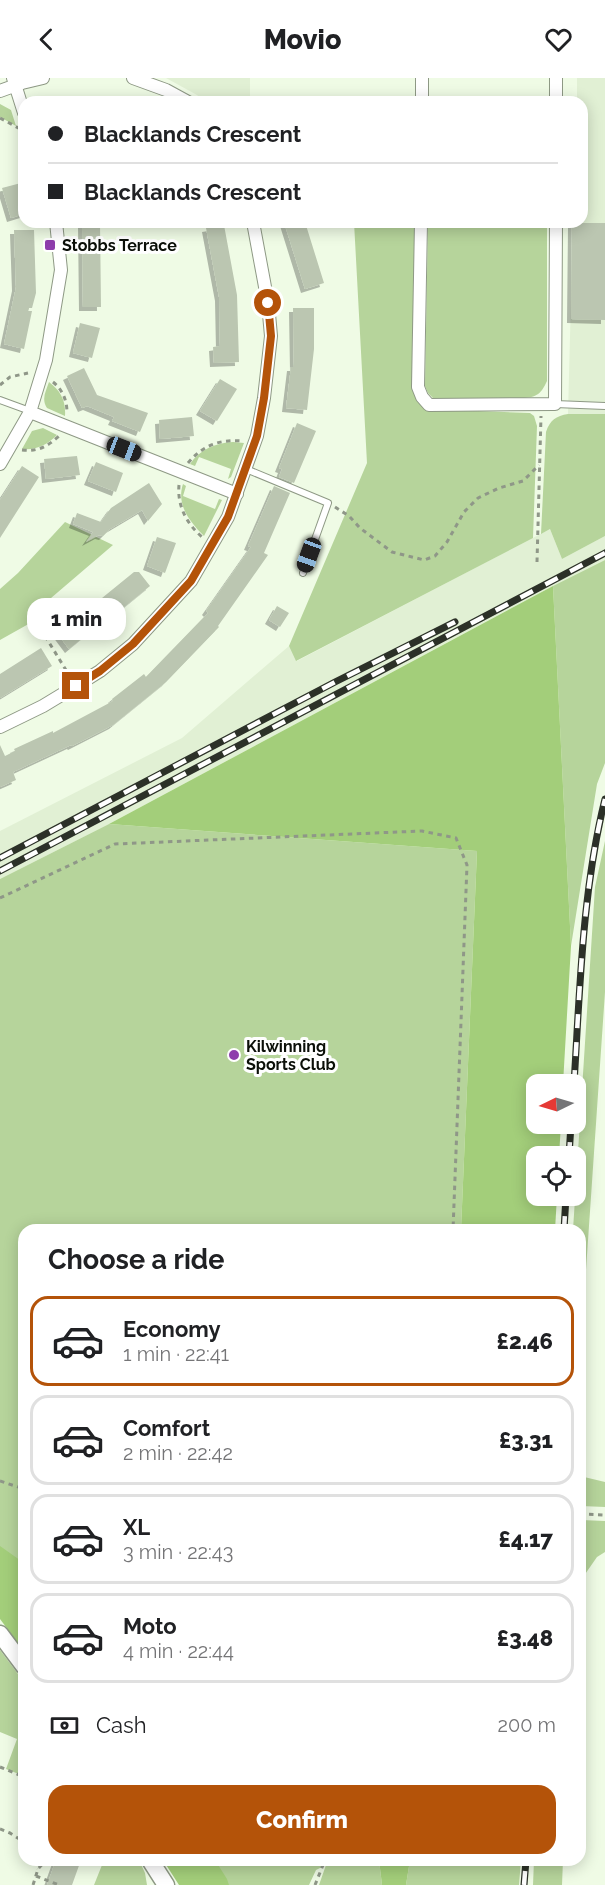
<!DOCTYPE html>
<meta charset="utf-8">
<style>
:root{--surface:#fff;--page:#f2f2f2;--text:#202124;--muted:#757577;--line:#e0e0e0;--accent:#b45309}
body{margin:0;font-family:Raleway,sans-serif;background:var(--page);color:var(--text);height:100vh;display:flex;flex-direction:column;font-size:22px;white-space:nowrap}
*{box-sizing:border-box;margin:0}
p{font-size:20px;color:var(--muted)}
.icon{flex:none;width:33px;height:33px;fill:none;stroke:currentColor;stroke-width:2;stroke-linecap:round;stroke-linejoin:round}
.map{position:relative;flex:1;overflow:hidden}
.side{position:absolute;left:18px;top:1146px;width:568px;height:642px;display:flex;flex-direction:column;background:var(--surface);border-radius:18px;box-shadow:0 3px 15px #0003}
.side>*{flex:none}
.top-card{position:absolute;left:18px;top:18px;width:570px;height:132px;border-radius:18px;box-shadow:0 3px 15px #0003;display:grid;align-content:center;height:132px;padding:0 30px;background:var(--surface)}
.needle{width:39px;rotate:265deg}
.fabs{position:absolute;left:526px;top:996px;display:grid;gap:12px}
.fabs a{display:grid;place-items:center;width:60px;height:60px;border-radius:12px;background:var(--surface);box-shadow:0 3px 15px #0003;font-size:30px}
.end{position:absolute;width:27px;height:27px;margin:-14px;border:8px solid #b45309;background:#fff;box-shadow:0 0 0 3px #fff}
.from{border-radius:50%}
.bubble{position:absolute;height:42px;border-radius:18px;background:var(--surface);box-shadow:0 3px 15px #0003;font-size:20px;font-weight:800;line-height:42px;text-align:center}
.car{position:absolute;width:18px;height:36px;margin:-18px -9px;border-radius:8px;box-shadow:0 0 4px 2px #0007;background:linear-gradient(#222 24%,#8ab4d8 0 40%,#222 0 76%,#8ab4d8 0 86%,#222 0)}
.top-card b{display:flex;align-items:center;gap:21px;height:57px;font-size:22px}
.top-card b+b{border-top:2px solid var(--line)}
.top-card i{width:15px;height:15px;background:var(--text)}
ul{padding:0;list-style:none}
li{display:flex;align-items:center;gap:18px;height:90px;margin:0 12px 9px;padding:0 18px;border:3px solid var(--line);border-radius:18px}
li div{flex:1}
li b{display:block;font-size:22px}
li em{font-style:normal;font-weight:800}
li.on{border-color:var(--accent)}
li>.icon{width:54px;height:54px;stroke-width:1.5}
h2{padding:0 30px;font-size:27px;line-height:72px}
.pay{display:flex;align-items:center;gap:15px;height:66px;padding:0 30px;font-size:22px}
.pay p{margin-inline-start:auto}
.button{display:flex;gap:12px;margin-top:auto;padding:12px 30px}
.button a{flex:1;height:69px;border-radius:18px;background:var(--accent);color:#fff;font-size:24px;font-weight:800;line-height:69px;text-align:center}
header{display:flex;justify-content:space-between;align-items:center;height:78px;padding:0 30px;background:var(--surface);font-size:27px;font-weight:800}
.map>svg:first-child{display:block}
</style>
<header><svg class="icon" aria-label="back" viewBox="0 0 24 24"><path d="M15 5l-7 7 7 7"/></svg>Movio<svg class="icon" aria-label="heart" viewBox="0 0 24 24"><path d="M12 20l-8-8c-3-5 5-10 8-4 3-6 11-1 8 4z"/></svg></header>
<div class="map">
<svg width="605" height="1807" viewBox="0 0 605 1807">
<defs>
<filter id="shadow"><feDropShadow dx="-4" dy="4" stdDeviation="0" flood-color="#0004"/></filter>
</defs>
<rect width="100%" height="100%" fill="#effbe5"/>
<path fill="#e1f0d4" d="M 166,0 L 250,0 L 250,24 L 205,24 L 197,17 Z
M 577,0 L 605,0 L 605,336 L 568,336 L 573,144 L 582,144 L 582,24 L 577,24 Z
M 550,451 L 562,481 L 605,458 L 605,482 L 553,508 L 109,746 L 0,801 L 0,753 L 182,660 L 289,568 L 297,583 Z"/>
<path fill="#b6d49b" d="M 0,26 L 11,32 L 16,48 L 0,39 Z
M 354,144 L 415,144 L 414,312 C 416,322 419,327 428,331 L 530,335 L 534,338 L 537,348 L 533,460 L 296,583 L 289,568 L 367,385 Z
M 428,144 L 547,144 L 547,303 C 541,316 537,319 524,320 L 434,321 L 428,315 L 425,308 Z
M 49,304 C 61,313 66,323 65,338 L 47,330 C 41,321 46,313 49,304 Z
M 568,336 L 605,336 L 605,458 L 562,481 L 550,451 L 541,456 L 546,354 C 550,342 556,338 568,336 Z
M 43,350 L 57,357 C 47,367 37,372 22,371 L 32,353 Z
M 233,364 L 244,365 L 231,399 L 228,401 L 231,391 L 199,379 L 195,388 L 190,386 C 200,371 216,365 233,364 Z
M 183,406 L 186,408 L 183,418 L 215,431 L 219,421 L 222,422 L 204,458 C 190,444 176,427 183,406 Z
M 65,444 L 113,467 L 37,532 L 41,539 L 0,562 L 0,511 L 18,495 Z
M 605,482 L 605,685 L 597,706 L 571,868 L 553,508 Z
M 109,746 L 477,773 L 461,1152 L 24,1152 L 24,1542 L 0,1513 L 0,801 Z
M 605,763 L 605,914 L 581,1265 L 580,1152 L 573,1152 L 595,809 Z
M 580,1398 L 605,1404 L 605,1429 L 581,1428 Z
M 581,1442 L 605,1443 L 605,1474 L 597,1479 L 581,1502 Z
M 0,1572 L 24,1604 L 24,1698 L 6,1691 L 17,1661 L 0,1654 Z
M 104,1782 L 139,1782 L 145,1795 L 147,1807 L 94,1807 Z
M 203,1782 L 379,1782 L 382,1807 L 319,1807 L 326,1787 L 316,1792 L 309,1807 L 220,1807 Z
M 410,1782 L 521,1782 L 519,1807 L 406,1807 Z
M 534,1782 L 563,1782 L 562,1807 L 533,1807 Z"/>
<path fill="#a3ce7a" d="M 553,508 L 571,868 L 563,1006 L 537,1006 L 537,1046 L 561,1046 L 559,1078 L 537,1078 L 537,1118 L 557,1118 L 555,1152 L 461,1152 L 477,773 L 109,746 Z
M 0,1468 L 24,1485 L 24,1573 L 0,1541 Z
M 163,1782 L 215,1782 L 227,1801 L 229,1807 L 179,1807 Z
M 379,1782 L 410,1782 L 406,1807 L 382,1807 Z"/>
<path fill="#bbc6b1" filter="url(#shadow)" d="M 21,105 L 24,115 L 24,136 L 11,140 L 2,110 Z
M 82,144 L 100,144 L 101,229 L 83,229 Z
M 284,144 L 305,144 L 324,205 L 305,211 Z
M 572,145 L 605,145 L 605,242 L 571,241 Z
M 224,147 L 237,217 L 239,284 L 214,285 L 213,269 L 220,268 L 219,219 L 206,150 Z
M 14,152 L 34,152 L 36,215 L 32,230 L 29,230 L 28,233 L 32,233 L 24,271 L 4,266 L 16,209 Z
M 293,230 L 314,230 L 314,271 L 307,332 L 286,330 L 291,289 L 294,289 Z
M 80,245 L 100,250 L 92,280 L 73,275 Z
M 84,290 L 97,317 L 148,335 L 140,354 L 112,343 L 114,339 L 87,328 L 82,330 L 67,298 Z
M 220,301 L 237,311 L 217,343 L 200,333 Z
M 192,339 L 194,358 L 160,361 L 159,342 Z
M 297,345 L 316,353 L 294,405 L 279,399 L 282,391 L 279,390 Z
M 77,378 L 80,397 L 46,401 L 44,381 Z
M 96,384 L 123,395 L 116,414 L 88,403 Z
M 22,388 L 39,399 L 0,460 L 0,422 Z
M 149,405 L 162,426 L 148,443 L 142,432 L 110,451 L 103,458 L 99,457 L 86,464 L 93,454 L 73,446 L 77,435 L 101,444 L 111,430 Z
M 274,408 L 290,415 L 264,475 L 268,477 L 218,548 L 219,549 L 166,604 L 113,647 L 72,668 L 71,667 L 13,694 L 16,702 L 0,709 L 0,667 L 5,678 L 15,673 L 14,671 L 53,653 L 53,655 L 113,623 L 112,621 L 144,596 L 146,599 L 208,535 L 206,533 L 251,469 L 248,468 Z
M 157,459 L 176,465 L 165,495 L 147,488 Z
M 134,494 L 139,494 L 150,508 L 118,534 L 116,532 L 69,571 L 57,555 L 73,541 L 75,542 Z
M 277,528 L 289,535 L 280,549 L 269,542 Z
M 41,570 L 52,588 L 0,620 L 0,596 Z
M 56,1782 L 81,1782 L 72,1807 L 47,1807 Z"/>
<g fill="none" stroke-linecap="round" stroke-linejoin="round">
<g stroke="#8e9985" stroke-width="8">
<path id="lane" d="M 0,322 L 30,333
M 555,326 L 605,328
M 246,391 L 328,425 L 303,495"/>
</g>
<g stroke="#8e9985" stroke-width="14">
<path id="street" d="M 13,0 L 24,35
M 133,0 L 166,12 L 188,24
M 0,13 L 22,5 L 43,0
M 422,24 L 422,0
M 556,24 L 556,0
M 421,144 L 418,309 L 422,319 L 429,327 L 555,326 L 556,144
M 30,334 L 237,416
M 0,386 L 30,334 L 46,282 L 61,192 L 56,144
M 0,649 L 43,628 L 76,608 L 100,593 L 133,566 L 191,503 L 228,439 L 257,358 L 264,320 L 271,258 L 268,225 L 253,144"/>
</g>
<g stroke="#8e9985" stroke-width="19">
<path id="secondary" d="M 0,1556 L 24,1588
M 150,1782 L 166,1807"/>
</g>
<path stroke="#8f9788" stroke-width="3" stroke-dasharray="4.5 4.5" stroke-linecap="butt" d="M 0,40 L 24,53
M 53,304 C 63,312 67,323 67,335
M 0,307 L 10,299 L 28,295
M 22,372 C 38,374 48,368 59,358
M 188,385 C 203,367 220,361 243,363
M 179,407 C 177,428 187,446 202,459
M 335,429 L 349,438 L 360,450 L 392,474 L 424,482 L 435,478 L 447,464 L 464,434 L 478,420 L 499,410 L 523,403 L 539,387
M 537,484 L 541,338
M 31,535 L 69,597
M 0,820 L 115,766 L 422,753 L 456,760 L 467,787 L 453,1152
M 0,1403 L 24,1411
M 580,1436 L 605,1437
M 0,1689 L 24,1699
M 0,1751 L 10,1755 L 24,1764
M 36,1782 L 38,1791
M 36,1798 L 59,1807
M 33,1807 L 38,1791 L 46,1782
M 315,1807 L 325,1782"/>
<use href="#lane" stroke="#fff" stroke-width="6"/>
<use href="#street" stroke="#fff" stroke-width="12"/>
<use href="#secondary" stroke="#fff" stroke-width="16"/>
<g stroke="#2c3128" stroke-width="7">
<path id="rail" d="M 0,780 L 335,604 L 455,544
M 0,793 L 605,475
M 574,1006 C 580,911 582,814 605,721
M 569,1078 L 571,1046
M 564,1152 L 566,1118
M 524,1807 L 526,1782"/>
</g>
<use href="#rail" stroke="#fff" stroke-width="4.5" stroke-dasharray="14" stroke-linecap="butt"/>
</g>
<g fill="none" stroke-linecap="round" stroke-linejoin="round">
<path stroke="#b45309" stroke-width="8" d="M 76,608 L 100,593 L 133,566 L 191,503 L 228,439 L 257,358 L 264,320 L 271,258 L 268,225"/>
</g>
<g fill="#8e3dac" stroke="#fff" stroke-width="2">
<rect x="44" y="161" width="12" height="12" rx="3"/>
<circle cx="234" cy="977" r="6"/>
</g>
<g text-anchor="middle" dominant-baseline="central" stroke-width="6" stroke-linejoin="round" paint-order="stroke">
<g font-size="16" font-weight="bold" fill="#0b0f08" stroke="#fff" text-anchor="start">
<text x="62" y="167">Stobbs Terrace</text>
<text x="246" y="968">Kilwinning<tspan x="246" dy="18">Sports Club</tspan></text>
</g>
</g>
</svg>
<div class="fabs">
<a><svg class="needle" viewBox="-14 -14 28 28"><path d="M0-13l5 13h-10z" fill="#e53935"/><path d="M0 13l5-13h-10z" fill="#757577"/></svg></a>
<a><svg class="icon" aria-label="locate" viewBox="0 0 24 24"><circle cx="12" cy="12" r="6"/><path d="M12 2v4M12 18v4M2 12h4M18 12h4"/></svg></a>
</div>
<i class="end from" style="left:268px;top:225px"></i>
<i class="end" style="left:76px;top:608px"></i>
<div class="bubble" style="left:27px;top:520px;width:99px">1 min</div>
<i class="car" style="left:124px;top:371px;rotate:111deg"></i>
<i class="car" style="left:309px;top:477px;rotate:200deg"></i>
<div class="top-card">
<b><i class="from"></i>Blacklands Crescent</b>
<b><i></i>Blacklands Crescent</b>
</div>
<section class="side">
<h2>Choose a ride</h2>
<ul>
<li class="on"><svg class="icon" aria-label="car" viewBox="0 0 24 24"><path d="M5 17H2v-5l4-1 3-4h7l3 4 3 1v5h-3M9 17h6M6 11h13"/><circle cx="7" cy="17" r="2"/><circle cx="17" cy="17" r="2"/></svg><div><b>Economy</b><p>1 min · 22:41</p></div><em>£2.46</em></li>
<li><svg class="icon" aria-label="car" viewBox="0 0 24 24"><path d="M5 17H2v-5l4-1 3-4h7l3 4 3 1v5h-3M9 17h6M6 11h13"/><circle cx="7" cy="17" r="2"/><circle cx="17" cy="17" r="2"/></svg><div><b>Comfort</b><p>2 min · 22:42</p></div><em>£3.31</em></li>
<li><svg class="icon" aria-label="car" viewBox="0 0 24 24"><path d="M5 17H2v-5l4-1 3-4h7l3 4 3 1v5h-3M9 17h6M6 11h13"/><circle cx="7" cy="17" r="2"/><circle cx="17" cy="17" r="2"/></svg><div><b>XL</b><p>3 min · 22:43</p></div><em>£4.17</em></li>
<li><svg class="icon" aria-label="car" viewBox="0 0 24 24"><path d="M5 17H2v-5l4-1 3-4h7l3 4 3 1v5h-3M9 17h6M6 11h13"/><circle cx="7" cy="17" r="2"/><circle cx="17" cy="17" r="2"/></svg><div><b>Moto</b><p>4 min · 22:44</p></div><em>£3.48</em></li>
</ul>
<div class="pay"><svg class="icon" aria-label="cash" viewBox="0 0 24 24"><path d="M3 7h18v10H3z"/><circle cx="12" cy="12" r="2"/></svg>Cash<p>200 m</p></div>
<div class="button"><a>Confirm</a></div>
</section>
</div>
